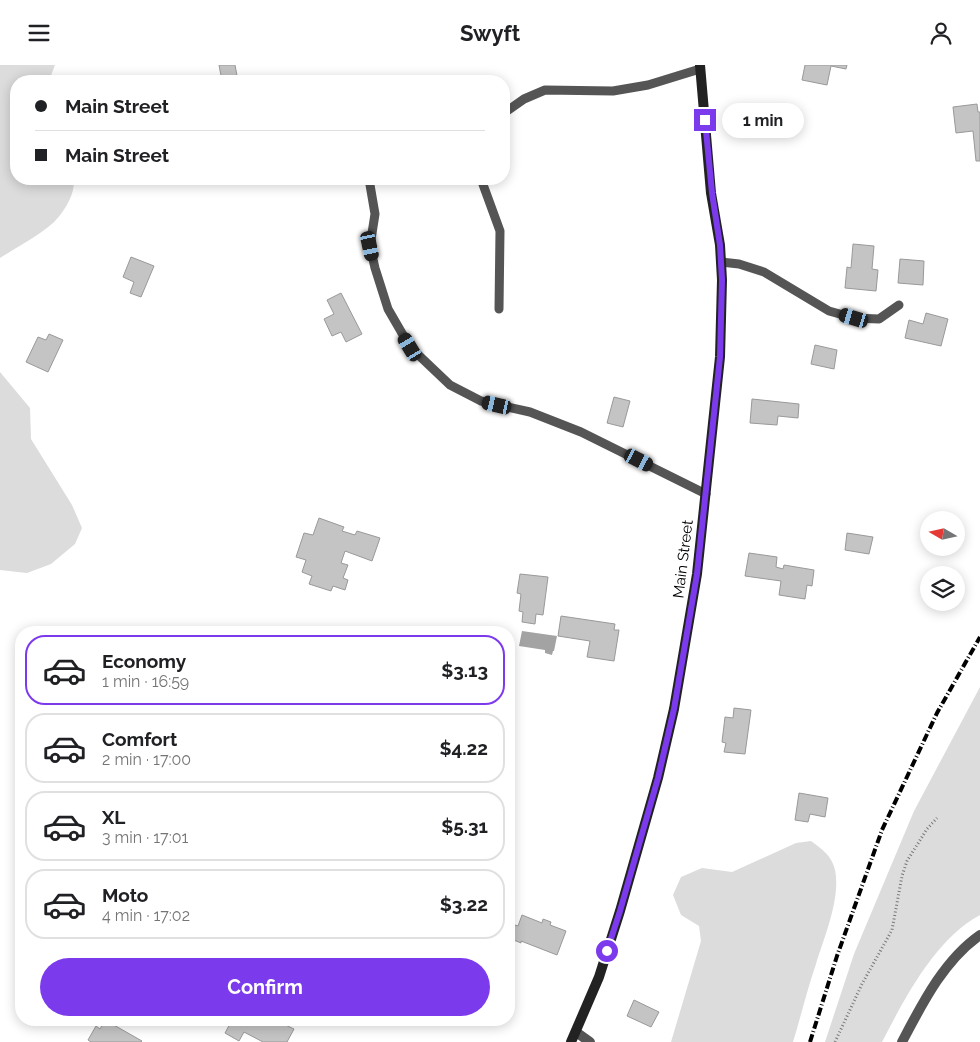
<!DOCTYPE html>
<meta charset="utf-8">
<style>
:root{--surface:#fff;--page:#f6f6f6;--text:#202124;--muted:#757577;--line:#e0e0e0;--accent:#7c3aed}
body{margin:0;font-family:Raleway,sans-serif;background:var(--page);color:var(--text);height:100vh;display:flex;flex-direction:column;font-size:19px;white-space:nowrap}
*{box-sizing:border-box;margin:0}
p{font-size:16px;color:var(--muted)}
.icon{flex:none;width:28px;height:28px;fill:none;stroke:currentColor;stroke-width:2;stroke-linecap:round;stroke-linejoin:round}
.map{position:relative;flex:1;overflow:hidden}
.sheet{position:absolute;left:15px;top:561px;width:500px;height:400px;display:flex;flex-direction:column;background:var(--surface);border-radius:20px;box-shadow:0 2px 12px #0003}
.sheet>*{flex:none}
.hud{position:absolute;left:10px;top:10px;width:500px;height:110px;border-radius:20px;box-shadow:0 2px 12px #0003;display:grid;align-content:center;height:110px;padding:0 25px;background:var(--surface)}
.needle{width:32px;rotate:279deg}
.fabs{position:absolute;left:920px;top:446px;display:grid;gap:10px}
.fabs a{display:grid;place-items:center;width:45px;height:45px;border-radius:50%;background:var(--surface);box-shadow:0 2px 12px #0003;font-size:25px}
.end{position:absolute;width:22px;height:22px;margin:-11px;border:6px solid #7c3aed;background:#fff;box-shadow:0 0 0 2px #fff}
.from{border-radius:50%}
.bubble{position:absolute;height:35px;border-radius:18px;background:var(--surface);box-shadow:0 2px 12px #0003;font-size:16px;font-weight:700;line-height:35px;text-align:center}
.car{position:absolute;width:15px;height:30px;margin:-15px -8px;border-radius:6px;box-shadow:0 0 4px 1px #0007;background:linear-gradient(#222 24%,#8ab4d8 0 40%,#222 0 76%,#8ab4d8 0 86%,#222 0)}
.hud b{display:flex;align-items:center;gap:18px;height:48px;font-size:19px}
.hud b+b{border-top:1px solid var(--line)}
.hud i{width:12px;height:12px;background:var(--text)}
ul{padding:9px 0 0;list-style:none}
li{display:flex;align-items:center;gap:15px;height:70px;margin:0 10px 8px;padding:0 15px;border:2px solid var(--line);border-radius:20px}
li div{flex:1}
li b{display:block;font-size:19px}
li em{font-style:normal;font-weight:700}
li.on{border-color:var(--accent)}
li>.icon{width:45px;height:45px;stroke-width:1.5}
.button{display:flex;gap:10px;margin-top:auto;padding:10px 25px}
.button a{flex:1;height:58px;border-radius:30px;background:var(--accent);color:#fff;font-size:20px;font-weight:700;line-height:58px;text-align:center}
header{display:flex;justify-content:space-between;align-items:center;height:65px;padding:0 25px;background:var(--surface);font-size:22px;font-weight:700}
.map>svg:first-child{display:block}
</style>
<header><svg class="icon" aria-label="menu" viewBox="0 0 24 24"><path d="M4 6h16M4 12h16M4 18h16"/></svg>Swyft<svg class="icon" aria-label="person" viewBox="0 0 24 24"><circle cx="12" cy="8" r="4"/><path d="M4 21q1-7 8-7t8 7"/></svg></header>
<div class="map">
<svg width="980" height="977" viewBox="0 0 980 977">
<rect width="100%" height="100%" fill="#fff"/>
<path fill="#dcdcdc" d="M 0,0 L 55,0 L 49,16 L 16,16 L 16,114 L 73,114 C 77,127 63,149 53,158 C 37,172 17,182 0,193 Z
M 0,307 L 30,343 L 31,374 L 72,440 L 82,463 L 75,479 L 51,499 L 27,508 L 0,505 Z
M 980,622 L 980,850 C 935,874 905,933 882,977 L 825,977 L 854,889 L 914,746 Z
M 811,776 C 822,784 832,791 835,805 C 841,833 824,873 816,899 C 807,925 801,951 793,977 L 671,977 L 701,876 L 699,861 L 681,850 L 673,830 L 681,812 L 702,803 L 732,807 L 796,778 Z"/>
<path fill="#a3a3a3" d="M 522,566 L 557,571 L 554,586 L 553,586 L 552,590 L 545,588 L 545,585 L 519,581 Z"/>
<path fill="#c4c4c4" stroke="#999" d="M 219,0 L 235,0 L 238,16 L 222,16 Z
M 805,0 L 847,0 L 846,4 L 831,1 L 827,20 L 802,15 Z
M 977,39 L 978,47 L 980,47 L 980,96 L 976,96 L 973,66 L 956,68 L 953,42 Z
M 853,179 L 874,181 L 872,204 L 878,205 L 876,226 L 845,223 L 847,202 L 851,203 Z
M 131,192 L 154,201 L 141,232 L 130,228 L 134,217 L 123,212 Z
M 900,194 L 924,196 L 923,220 L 898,218 Z
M 341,228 L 362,269 L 346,277 L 341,267 L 332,271 L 324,254 L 334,249 L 327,235 Z
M 926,248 L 948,254 L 941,281 L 905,273 L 909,255 L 923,259 Z
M 49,269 L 63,275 L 48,307 L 26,297 L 38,272 L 46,275 Z
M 815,280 L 837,285 L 834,304 L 811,299 Z
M 614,332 L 630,336 L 623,362 L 607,358 Z
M 752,334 L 799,339 L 798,353 L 778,351 L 777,360 L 750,358 Z
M 319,453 L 344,462 L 342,466 L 355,470 L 357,466 L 380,473 L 372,496 L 345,486 L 341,498 L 348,500 L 343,513 L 348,515 L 345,525 L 333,521 L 331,526 L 309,519 L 312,511 L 302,507 L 306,495 L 296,492 L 304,468 L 313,470 Z
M 847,468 L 873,472 L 869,489 L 845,485 Z
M 749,488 L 777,492 L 776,502 L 783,504 L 784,500 L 814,505 L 812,521 L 807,520 L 805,534 L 779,530 L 781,516 L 745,511 Z
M 520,509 L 548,512 L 543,550 L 536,549 L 535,559 L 522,557 L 523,547 L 519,546 L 521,529 L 517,528 Z
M 561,551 L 615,559 L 614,565 L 619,565 L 614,596 L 587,592 L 590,576 L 558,571 Z
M 734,643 L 751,645 L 745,689 L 724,687 L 726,678 L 722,677 L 725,652 L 733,653 Z
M 799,728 L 828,733 L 825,752 L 810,749 L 808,757 L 795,755 Z
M 522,850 L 542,858 L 543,854 L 551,857 L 550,860 L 566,866 L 557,890 L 521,876 L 521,878 L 509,873 L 509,858 L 518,861 Z
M 634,935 L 659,947 L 651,962 L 627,951 Z
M 105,955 L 142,976 L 141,977 L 91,977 L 88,975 L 96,961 L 100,964 Z
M 232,955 L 275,955 L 294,964 L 287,977 L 263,977 L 244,967 L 239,976 L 225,968 Z"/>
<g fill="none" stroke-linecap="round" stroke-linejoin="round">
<path stroke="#777" stroke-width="3" stroke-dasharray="1 2.5" stroke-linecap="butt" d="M 835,977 L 862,919 L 892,865 L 902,811 L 907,796 L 927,764 L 937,753"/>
<path stroke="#555" stroke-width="9" d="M 504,48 L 524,34 L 545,25 L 613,26 L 648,20 L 700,4
M 369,114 L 375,149 L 370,181 L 375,203 L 388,244 L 410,282 L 450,320 L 481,336 L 530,347 L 581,367 L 706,429
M 481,114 L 500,166 L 499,244
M 721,197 L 739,199 L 764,207 L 829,246 L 854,253 L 879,254 L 899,240"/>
<path stroke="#555" stroke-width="10" d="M 576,967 L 590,977
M 902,977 C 922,939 944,895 980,870"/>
<path stroke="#222" stroke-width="10" d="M 571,977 L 599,912 L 620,846 L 658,713 L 674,644 L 697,509 L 720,292 L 722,215 L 720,180 L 711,128 L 700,0"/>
<path stroke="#000" stroke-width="4" stroke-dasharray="8 2.5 1 2.5" stroke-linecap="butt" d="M 810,977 L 837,891 L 882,765 L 937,648 L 980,572"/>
</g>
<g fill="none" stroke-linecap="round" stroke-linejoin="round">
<path stroke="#7c3aed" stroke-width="6" d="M 607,886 L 620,846 L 658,713 L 674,644 L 697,509 L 720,292 L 722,215 L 720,180 L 712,128 L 705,55"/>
</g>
<g text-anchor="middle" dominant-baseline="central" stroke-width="5" stroke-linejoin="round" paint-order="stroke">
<g font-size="15" fill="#000" stroke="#fff">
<text transform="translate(683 494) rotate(-83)">Main Street</text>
</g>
</g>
</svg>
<div class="fabs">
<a><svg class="needle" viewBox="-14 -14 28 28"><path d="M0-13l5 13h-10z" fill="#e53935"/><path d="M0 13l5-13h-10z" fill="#757577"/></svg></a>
<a><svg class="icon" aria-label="layers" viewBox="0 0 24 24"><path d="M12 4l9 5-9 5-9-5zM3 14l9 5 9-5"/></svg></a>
</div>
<i class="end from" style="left:607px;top:886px"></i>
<i class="end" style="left:705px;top:55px"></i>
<div class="bubble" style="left:722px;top:38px;width:82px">1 min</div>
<i class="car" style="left:370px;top:181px;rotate:168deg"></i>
<i class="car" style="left:854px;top:253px;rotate:287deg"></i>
<i class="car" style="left:410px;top:282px;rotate:329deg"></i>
<i class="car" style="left:497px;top:340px;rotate:283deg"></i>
<i class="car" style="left:639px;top:395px;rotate:117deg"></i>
<div class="hud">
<b><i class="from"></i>Main Street</b>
<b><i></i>Main Street</b>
</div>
<section class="sheet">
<ul>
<li class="on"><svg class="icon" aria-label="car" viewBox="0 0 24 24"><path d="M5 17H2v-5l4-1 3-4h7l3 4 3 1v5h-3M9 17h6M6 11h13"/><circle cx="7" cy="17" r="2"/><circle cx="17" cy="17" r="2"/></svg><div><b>Economy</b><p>1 min · 16:59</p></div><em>$3.13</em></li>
<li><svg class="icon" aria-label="car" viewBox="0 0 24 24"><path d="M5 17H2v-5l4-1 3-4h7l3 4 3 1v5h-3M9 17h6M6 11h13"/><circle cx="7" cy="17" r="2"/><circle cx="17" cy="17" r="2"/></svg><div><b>Comfort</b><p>2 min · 17:00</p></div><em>$4.22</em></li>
<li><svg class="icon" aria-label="car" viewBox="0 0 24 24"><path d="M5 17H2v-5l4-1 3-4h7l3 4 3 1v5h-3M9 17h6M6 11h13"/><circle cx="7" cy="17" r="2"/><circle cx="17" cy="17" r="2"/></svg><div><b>XL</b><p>3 min · 17:01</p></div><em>$5.31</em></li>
<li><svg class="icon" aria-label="car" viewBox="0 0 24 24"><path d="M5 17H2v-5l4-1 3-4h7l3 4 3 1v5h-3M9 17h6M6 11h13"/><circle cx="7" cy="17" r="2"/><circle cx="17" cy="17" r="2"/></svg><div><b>Moto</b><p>4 min · 17:02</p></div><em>$3.22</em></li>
</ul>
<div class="button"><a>Confirm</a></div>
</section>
</div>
